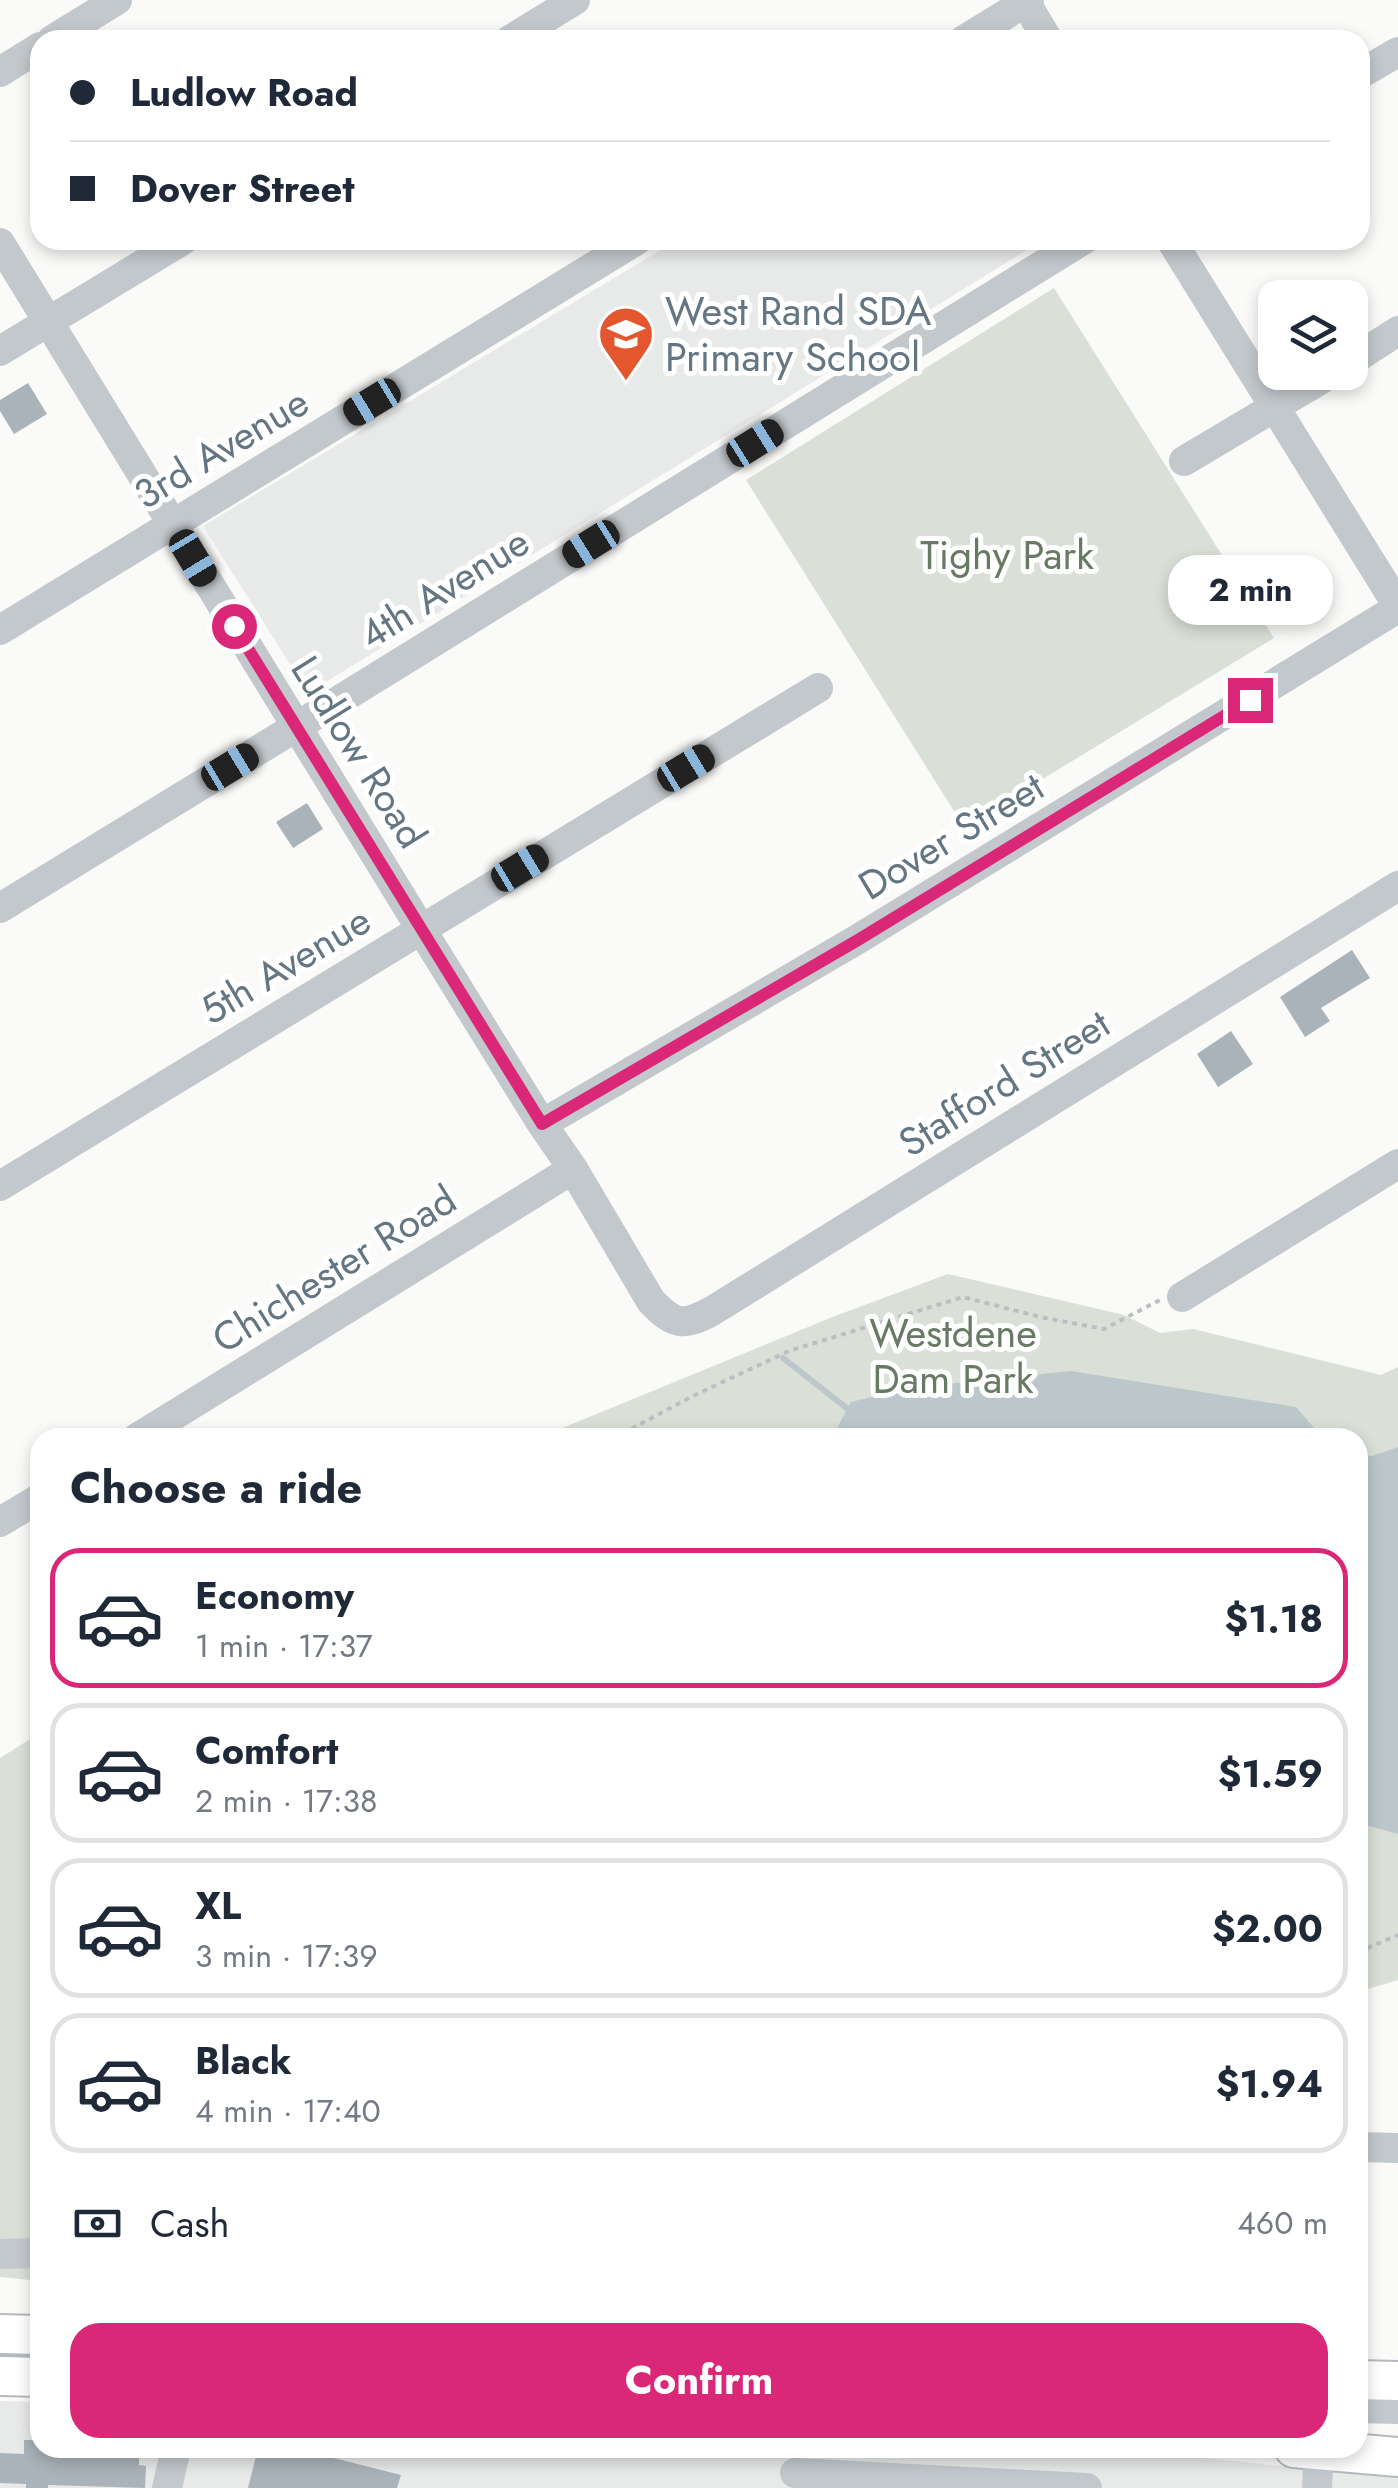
<!DOCTYPE html>
<meta charset="utf-8">
<style>
:root{--surface:#fff;--page:#f2f2f3;--text:#1f2937;--muted:#747a83;--line:#e0e1e3;--accent:#db2777}
body{margin:0;font-family:Jost,sans-serif;background:var(--page);color:var(--text);height:100vh;display:flex;flex-direction:column;font-size:38px;white-space:nowrap}
*{box-sizing:border-box;margin:0}
p{font-size:32px;color:var(--muted)}
.icon{flex:none;width:55px;height:55px;fill:none;stroke:currentColor;stroke-width:2;stroke-linecap:round;stroke-linejoin:round}
.map{position:relative;flex:1;overflow:hidden}
.drawer{position:absolute;left:30px;top:1428px;width:1338px;height:1030px;display:flex;flex-direction:column;background:var(--surface);border-radius:30px;box-shadow:0 5px 15px #0003}
.drawer>*{flex:none}
.banner{position:absolute;left:30px;top:30px;width:1340px;height:220px;border-radius:30px;box-shadow:0 5px 15px #0003;display:grid;align-content:center;height:220px;padding:0 40px;background:var(--surface)}
.tools{position:absolute;left:1258px;top:280px;display:grid;gap:20px}
.tools a{display:grid;place-items:center;width:110px;height:110px;border-radius:20px;background:var(--surface);box-shadow:0 5px 15px #0003;font-size:50px}
.end{position:absolute;width:45px;height:45px;margin:-22px;border:12px solid #db2777;background:#fff;box-shadow:0 0 0 5px #fff}
.from{border-radius:50%}
.bubble{position:absolute;height:70px;border-radius:30px;background:var(--surface);box-shadow:0 5px 15px #0003;font-size:32px;font-weight:700;line-height:70px;text-align:center}
.car{position:absolute;width:30px;height:60px;margin:-30px -15px;border-radius:12px;box-shadow:0 0 8px 2px #0007;background:linear-gradient(#222 24%,#8ab4d8 0 40%,#222 0 76%,#8ab4d8 0 86%,#222 0)}
.banner b{display:flex;align-items:center;gap:35px;height:95px;font-size:38px}
.banner b+b{border-top:2px solid var(--line)}
.banner i{width:25px;height:25px;background:var(--text)}
ul{padding:0;list-style:none}
li{display:flex;align-items:center;gap:30px;height:140px;margin:0 20px 15px;padding:0 20px;border:5px solid var(--line);border-radius:30px}
li div{flex:1}
li b{display:block;font-size:38px}
li em{font-style:normal;font-weight:700}
li.active{border-color:var(--accent)}
li>.icon{width:90px;height:90px;stroke-width:1.5}
h2{padding:0 40px;font-size:45px;line-height:120px}
.pay{display:flex;align-items:center;gap:25px;height:110px;padding:0 40px;font-size:38px}
.pay p{margin-inline-start:auto}
.action{display:flex;gap:20px;margin-top:auto;padding:20px 40px}
.action a{flex:1;height:115px;border-radius:30px;background:var(--accent);color:#fff;font-size:40px;font-weight:700;line-height:115px;text-align:center}
.map>svg:first-child{display:block}
</style>
<div class="map">
<svg width="1398" height="2488" viewBox="0 0 1398 2488">
<rect width="100%" height="100%" fill="#fafaf8"/>
<path fill="#e8e9e9" d="M 677,240 L 1043,240 L 308,693 L 203,526 Z
M 0,2401 L 40,2402 L 40,2448 L 1106,2448 L 1398,2478 L 1398,2488 L 0,2488 Z"/>
<path fill="#dadfd7" d="M 1054,288 L 1274,638 L 964,827 L 746,480 Z
M 948,1274 L 1124,1315 L 1160,1333 L 1193,1329 L 1381,1375 L 1398,1367 L 1398,1980 L 1358,1992 L 1358,1438 L 538,1438 L 835,1316 Z
M 40,1733 L 40,2281 L 0,2277 L 0,1758 Z"/>
<path fill="#bbc7cb" d="M 1071,1371 L 1296,1407 L 1322,1437 L 832,1437 L 851,1402 L 909,1388 Z
M 1398,1447 L 1398,1834 L 1358,1823 L 1358,1455 L 1372,1456 Z"/>
<g fill="none" stroke-linecap="round" stroke-linejoin="round">
<path stroke="#bbc7cb" stroke-width="6" d="M 783,1358 L 853,1413"/>
</g>
<path fill="#aab3b9" d="M 28,383 L 47,414 L 14,434 L 0,411 L 0,400 Z
M 307,803 L 323,829 L 293,848 L 276,822 Z
M 1352,950 L 1370,978 L 1321,1008 L 1330,1021 L 1305,1037 L 1280,997 Z
M 1231,1031 L 1253,1064 L 1218,1087 L 1197,1054 Z
M 24,2440 L 40,2440 L 40,2448 L 51,2448 L 51,2455 L 139,2458 L 139,2465 L 146,2466 L 145,2488 L 48,2485 L 48,2488 L 26,2488 L 26,2484 L 0,2483 L 0,2453 L 24,2454 Z
M 258,2448 L 294,2448 L 401,2475 L 397,2488 L 248,2488 Z"/>
<g fill="none" stroke-linecap="round" stroke-linejoin="round">
<g stroke="#b5babe" stroke-width="42">
<path id="major" d="M 0,2334 L 40,2335
M 0,2376 L 40,2377
M 1358,2380 L 1398,2381
M 1294,2448 L 1398,2457"/>
</g>
<path stroke="#bbbfc2" stroke-width="4" stroke-dasharray="5 5" stroke-linecap="butt" d="M 614,1438 L 693,1396 L 789,1351 L 963,1297 L 1040,1317 L 1104,1329 L 1160,1300
M 1358,1952 L 1398,1935"/>
<path stroke="#c3c8cc" stroke-width="30" d="M 1024,0 L 1048,40
M 52,40 L 117,0
M 510,40 L 575,0
M 964,40 L 1029,0
M 0,72 L 40,47
M 1360,74 L 1398,52
M 1171,240 L 1398,606
M 0,243 L 421,929 L 542,1124 L 573,1169 L 651,1301 C 674,1325 683,1327 712,1311 L 1398,886
M 0,351 L 183,240
M 1350,362 L 1398,331
M 1184,461 L 1333,372
M 0,630 L 637,240
M 0,908 L 296,727 L 1083,240
M 542,1124 L 858,939 L 1398,608
M 0,1186 L 818,688
M 1182,1297 L 1398,1164
M 137,1438 L 573,1169
M 0,1522 L 40,1498
M 1358,2147 L 1398,2148
M 0,2254 L 40,2253
M 1358,2408 L 1398,2409
M 795,2473 L 1087,2488
M 167,2488 L 176,2448
M 1317,2488 L 1319,2448"/>
<use href="#major" stroke="#fff" stroke-width="38"/>
</g>
<g fill="none" stroke-linecap="round" stroke-linejoin="round">
<path stroke="#db2777" stroke-width="12" d="M 234,626 L 542,1124 L 858,940 L 1250,700"/>
</g>
<defs>
<g id="school-pin" transform="scale(2.875)"><path d="M0 17L-7.5 6A9.5 9.5 0 1 1 7.5 6Z" fill="#e4572e" stroke="#fff"/><path d="M0-5L7-2L0 1L-7-2ZM-4 1L0 2.5L4 1V4Q0 6-4 4Z" fill="#fff"/></g>
</defs>
<g fill-rule="evenodd">
<use href="#school-pin" x="626" y="334"/>
</g>
<g text-anchor="middle" dominant-baseline="central" stroke-width="10" stroke-linejoin="round" paint-order="stroke">
<g font-size="40" fill="#657683" stroke="#fff" text-anchor="start">
<text x="665" y="311">West Rand SDA<tspan x="665" dy="46">Primary School</tspan></text>
</g>
<g font-size="40" fill="#657683" stroke="#fff">
<text transform="translate(221 448) rotate(-31)">3rd Avenue</text>
<text transform="translate(444 588) rotate(-32)">4th Avenue</text>
<text transform="translate(359 752) rotate(58)">Ludlow Road</text>
<text transform="translate(951 836) rotate(-31)">Dover Street</text>
<text transform="translate(285 965) rotate(-31)">5th Avenue</text>
<text transform="translate(1004 1083) rotate(-32)">Stafford Street</text>
<text transform="translate(334 1269) rotate(-32)">Chichester Road</text>
</g>
<g font-size="40" fill="#687a64" stroke="#fff">
<text x="1007" y="555">Tighy Park</text>
<text x="953" y="1333">Westdene<tspan x="953" dy="46">Dam Park</tspan></text>
</g>
</g>
</svg>
<div class="tools">
<a><svg class="icon" aria-label="layers" viewBox="0 0 24 24"><path d="M12 4l9 5-9 5-9-5zM3 14l9 5 9-5"/></svg></a>
</div>
<i class="end from" style="left:234px;top:626px"></i>
<i class="end" style="left:1250px;top:700px"></i>
<div class="bubble" style="left:1168px;top:555px;width:165px">2 min</div>
<i class="car" style="left:372px;top:402px;rotate:239deg"></i>
<i class="car" style="left:755px;top:443px;rotate:58deg"></i>
<i class="car" style="left:591px;top:544px;rotate:238deg"></i>
<i class="car" style="left:193px;top:558px;rotate:149deg"></i>
<i class="car" style="left:230px;top:767px;rotate:59deg"></i>
<i class="car" style="left:686px;top:768px;rotate:59deg"></i>
<i class="car" style="left:520px;top:868px;rotate:59deg"></i>
<div class="banner">
<b><i class="from"></i>Ludlow Road</b>
<b><i></i>Dover Street</b>
</div>
<section class="drawer">
<h2>Choose a ride</h2>
<ul>
<li class="active"><svg class="icon" aria-label="car" viewBox="0 0 24 24"><path d="M5 17H2v-5l4-1 3-4h7l3 4 3 1v5h-3M9 17h6M6 11h13"/><circle cx="7" cy="17" r="2"/><circle cx="17" cy="17" r="2"/></svg><div><b>Economy</b><p>1 min · 17:37</p></div><em>$1.18</em></li>
<li><svg class="icon" aria-label="car" viewBox="0 0 24 24"><path d="M5 17H2v-5l4-1 3-4h7l3 4 3 1v5h-3M9 17h6M6 11h13"/><circle cx="7" cy="17" r="2"/><circle cx="17" cy="17" r="2"/></svg><div><b>Comfort</b><p>2 min · 17:38</p></div><em>$1.59</em></li>
<li><svg class="icon" aria-label="car" viewBox="0 0 24 24"><path d="M5 17H2v-5l4-1 3-4h7l3 4 3 1v5h-3M9 17h6M6 11h13"/><circle cx="7" cy="17" r="2"/><circle cx="17" cy="17" r="2"/></svg><div><b>XL</b><p>3 min · 17:39</p></div><em>$2.00</em></li>
<li><svg class="icon" aria-label="car" viewBox="0 0 24 24"><path d="M5 17H2v-5l4-1 3-4h7l3 4 3 1v5h-3M9 17h6M6 11h13"/><circle cx="7" cy="17" r="2"/><circle cx="17" cy="17" r="2"/></svg><div><b>Black</b><p>4 min · 17:40</p></div><em>$1.94</em></li>
</ul>
<div class="pay"><svg class="icon" aria-label="cash" viewBox="0 0 24 24"><path d="M3 7h18v10H3z"/><circle cx="12" cy="12" r="2"/></svg>Cash<p>460 m</p></div>
<div class="action"><a>Confirm</a></div>
</section>
</div>
